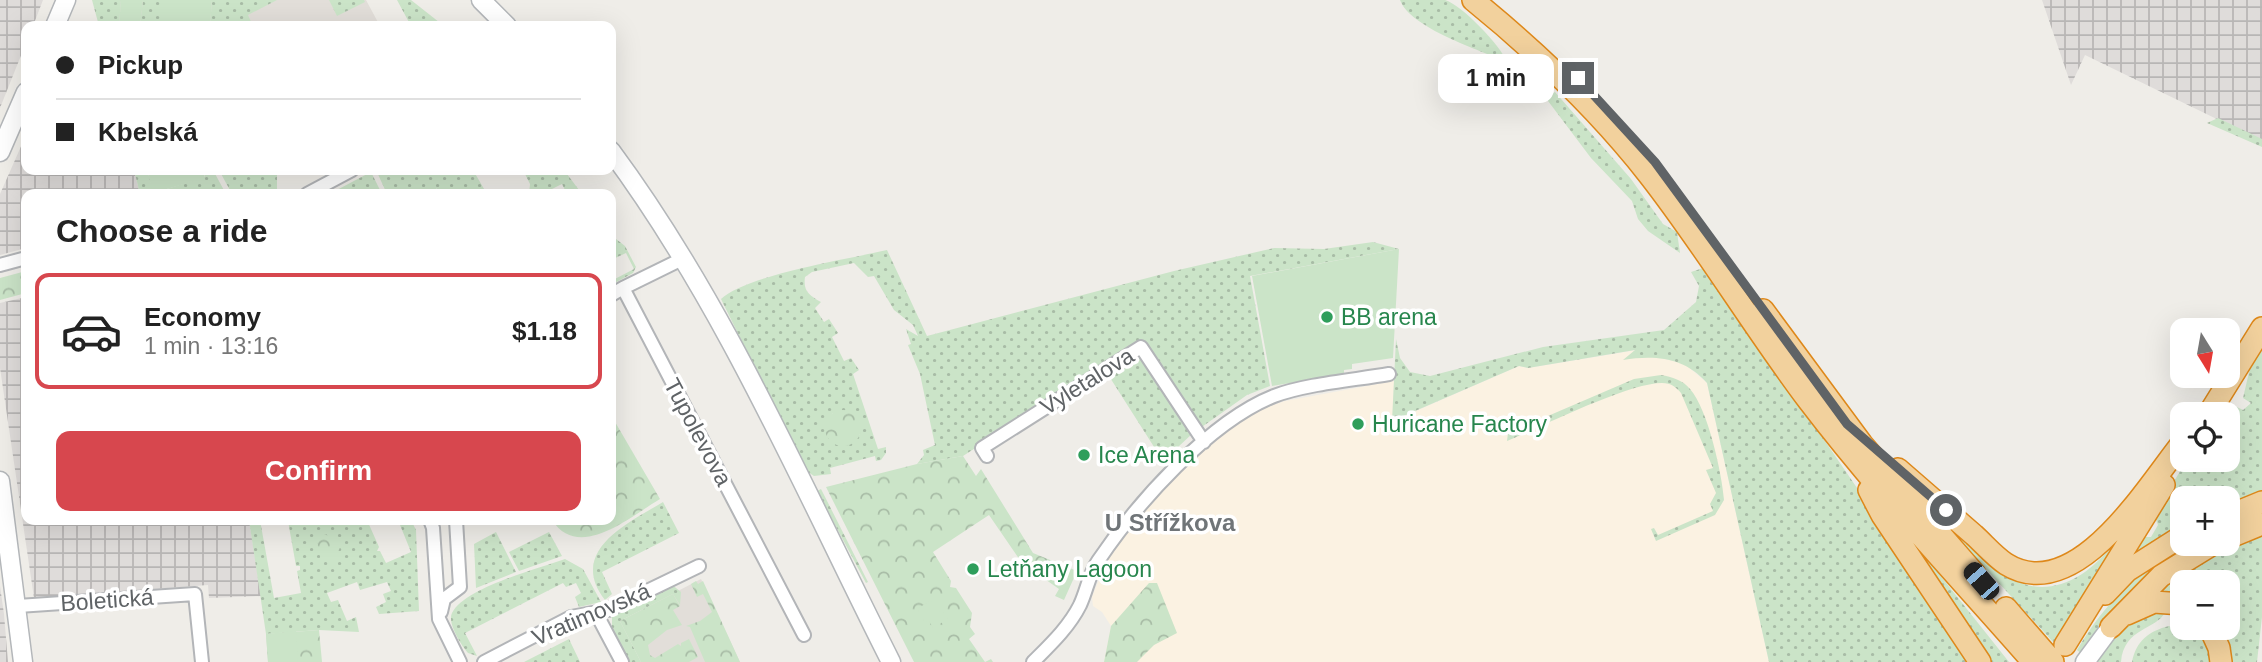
<!DOCTYPE html>
<meta charset="utf-8">
<style>
:root{--surface:#fff;--page:#f6f6f6;--text:#222;--muted:#767676;--line:#e0e0e0;--accent:#d7474e}
body{margin:0;font-family:Helvetica,sans-serif;background:var(--page);color:var(--text);height:100vh;display:flex;flex-direction:column;font-size:26px;white-space:nowrap}
*{box-sizing:border-box;margin:0}
p{font-size:23px;color:var(--muted)}
.icon{flex:none;width:38px;height:38px;fill:none;stroke:currentColor;stroke-width:2;stroke-linecap:round;stroke-linejoin:round}
.map{position:relative;flex:1;overflow:hidden}
.panel{position:absolute;left:21px;top:189px;width:595px;height:336px;display:flex;flex-direction:column;background:var(--surface);border-radius:14px;box-shadow:0 7px 28px #0002}
.panel>*{flex:none}
.hud{position:absolute;left:21px;top:21px;width:595px;height:154px;border-radius:14px;box-shadow:0 7px 28px #0002;display:grid;align-content:center;height:154px;padding:0 35px;background:var(--surface)}
.needle{width:46px;rotate:169deg}
.buttons{position:absolute;left:2170px;top:318px;display:grid;gap:14px}
.buttons a{display:grid;place-items:center;width:70px;height:70px;border-radius:14px;background:var(--surface);box-shadow:0 7px 28px #0002;font-size:35px}
.end{position:absolute;width:32px;height:32px;margin:-16px;border:9px solid #5f6366;background:#fff;box-shadow:0 0 0 4px #fff}
.from{border-radius:50%}
.bubble{position:absolute;height:49px;border-radius:14px;background:var(--surface);box-shadow:0 7px 28px #0002;font-size:23px;font-weight:800;line-height:49px;text-align:center}
.car{position:absolute;width:21px;height:42px;margin:-21px -10px;border-radius:9px;box-shadow:0 0 5px 2px #0007;background:linear-gradient(#222 24%,#8ab4d8 0 40%,#222 0 76%,#8ab4d8 0 86%,#222 0)}
.hud b{display:flex;align-items:center;gap:24px;height:66px;font-size:26px}
.hud b+b{border-top:2px solid var(--line)}
.hud i{width:18px;height:18px;background:var(--text)}
ul{padding:0;list-style:none}
li{display:flex;align-items:center;gap:21px;height:116px;margin:0 14px 10px;padding:0 21px;border:4px solid transparent;border-radius:14px}
li div{flex:1}
li b{display:block;font-size:26px}
li em{font-style:normal;font-weight:800}
li.on{border-color:var(--accent)}
li>.icon{width:63px;height:63px;stroke-width:1.5}
h2{padding:0 35px;font-size:32px;line-height:84px}
.cta{display:flex;gap:14px;margin-top:auto;padding:14px 35px}
.cta a{flex:1;height:80px;border-radius:14px;background:var(--accent);color:#fff;font-size:28px;font-weight:800;line-height:80px;text-align:center}
.map>svg:first-child{display:block}
</style>
<div class="map">
<svg width="2262" height="662" viewBox="0 0 2262 662">
<defs>
<pattern id="industrial-grid" width="8" height="8" patternUnits="userSpaceOnUse" patternTransform="scale(1.75)"><rect width="8" height="8" fill="#dfdcda"/><path d="M0 4h8M4 0v8" fill="none" stroke="#b8b6b5"/></pattern>
<pattern id="grass-dots" width="8" height="8" patternUnits="userSpaceOnUse" patternTransform="scale(1.75)"><rect width="8" height="8" fill="#cbe4c8"/><path d="M2 2h.1M6 6h.1" fill="none" stroke="#a8bca6" stroke-width="1.8" stroke-linecap="round"/></pattern>
<pattern id="forest-crowns" width="20" height="18" patternUnits="userSpaceOnUse" patternTransform="scale(1.75)"><rect width="20" height="18" fill="#cbe4c8"/><path d="M2 6a3 3 0 1 1 6 0M12 15a3 3 0 1 1 6 0" fill="none" stroke="#a8bca6"/></pattern>
</defs>
<rect width="100%" height="100%" fill="#efede8"/>
<path fill="#fbf2e2" d="M 1637,350 L 1625,359 L 1651,355 L 1685,364 L 1707,383 L 1769,662 L 1104,662 L 1111,626 L 1102,612 L 1093,606 L 1092,597 L 1109,555 L 1134,519 L 1204,449 L 1245,415 L 1285,401 L 1394,381 L 1393,421 L 1519,366 L 1528,368 Z"/>
<path fill="url(#industrial-grid)" d="M 0,0 L 43,0 L 33,26 L 26,26 L 26,43 L 0,108 Z
M 2042,0 L 2262,0 L 2262,141 L 2085,55 L 2071,85 Z
M 26,135 L 26,170 L 134,170 L 140,194 L 26,194 L 26,248 L 0,255 L 0,194 Z
M 26,297 L 26,520 L 249,520 L 261,596 L 209,598 L 208,585 L 34,598 L 0,368 L 0,303 Z
M 0,586 L 4,614 L 8,662 L 0,662 Z"/>
<path fill="#e2ded9" d="M 105,0 L 366,0 L 380,26 L 99,26 Z
M 701,579 L 740,662 L 641,662 L 620,621 Z"/>
<path fill="url(#grass-dots)" fill-rule="evenodd" d="M 92,0 L 121,0 L 119,26 L 99,26 Z
M 143,0 L 160,0 L 160,26 L 140,26 Z
M 212,0 L 277,0 L 248,15 L 253,26 L 210,26 Z
M 329,0 L 364,0 L 365,2 L 337,16 Z
M 397,0 L 411,0 L 444,26 L 411,26 Z
M 1400,0 C 1413,0 1432,0 1445,0 C 1462,5 1501,46 1507,62 C 1480,50 1410,28 1400,0 Z
M 1555,92 L 1631,179 L 1663,224 L 1677,232 L 1680,253 L 1648,231 L 1638,219 L 1632,201 L 1591,158 L 1545,97 Z
M 2218,118 L 2262,139 L 2262,147 L 2207,123 Z
M 134,170 L 147,170 L 154,193 L 205,177 L 203,170 L 213,170 L 226,194 L 140,194 Z
M 219,170 L 277,170 L 277,194 L 232,194 Z
M 376,170 L 473,170 L 487,194 L 440,194 L 436,188 L 436,194 L 387,194 Z
M 523,170 L 564,170 L 582,194 L 567,194 L 562,184 L 542,194 L 529,194 L 530,184 Z
M 371,172 L 382,194 L 332,194 L 333,192 Z
M 611,235 L 625,246 L 636,267 L 633,273 L 611,285 L 611,281 L 634,269 L 626,253 L 611,260 Z
M 1373,242 L 1399,249 L 1250,276 L 1270,386 L 1247,395 L 1199,429 L 1140,342 L 963,456 L 917,464 L 924,455 L 923,450 L 935,445 L 920,374 L 908,345 L 911,344 L 906,329 L 918,336 L 913,325 L 894,310 L 874,276 L 868,277 L 854,263 L 812,272 L 805,277 C 803,291 809,295 821,302 L 815,308 L 824,322 L 829,319 L 838,333 L 832,337 L 844,361 L 851,358 L 859,370 L 853,374 L 878,449 L 886,447 L 886,453 L 881,460 L 876,461 L 875,456 L 830,468 L 831,474 L 814,476 L 805,470 L 721,299 C 746,275 849,259 887,250 L 927,336 L 1174,271 L 1274,248 L 1324,249 ZM 833,413 L 860,422 L 860,434 L 852,443 L 827,421 Z
M 1706,267 L 1976,662 L 1769,662 L 1707,383 C 1684,357 1655,355 1623,360 L 1635,350 L 1528,368 L 1519,366 L 1392,421 L 1396,339 L 1400,358 L 1410,372 L 1430,376 L 1543,347 L 1664,330 L 1696,302 L 1699,286 L 1691,272 Z
M 2262,340 L 2262,494 L 2228,508 L 2228,499 L 2182,499 L 2182,528 L 2130,562 L 2140,537 L 2151,537 L 2158,525 L 2154,514 L 2187,460 L 2228,460 L 2228,418 L 2237,407 L 2243,410 L 2251,403 L 2243,398 L 2253,355 Z
M 1138,353 L 1192,434 L 1163,461 L 1107,373 Z
M 1661,375 C 1672,377 1683,380 1690,389 C 1708,409 1722,474 1724,500 L 1715,515 L 1656,541 L 1651,529 L 1654,528 L 1658,535 L 1713,511 L 1710,504 L 1716,493 L 1706,470 L 1713,468 L 1681,393 C 1676,387 1671,383 1662,383 C 1628,383 1543,426 1507,441 L 1508,433 L 1634,379 Z
M 1904,480 C 1923,499 1942,518 1962,536 C 1998,571 2029,607 2082,574 C 2106,558 2126,529 2145,507 L 2073,623 L 2054,643 Z
M 821,489 L 868,582 L 866,583 L 817,491 Z
M 663,502 L 679,533 L 602,572 L 612,594 L 605,600 C 567,551 628,523 663,502 Z
M 1889,511 L 2009,662 L 1990,662 Z
M 249,520 L 260,520 L 274,598 L 301,593 L 297,571 L 300,570 L 300,566 L 296,566 L 288,521 L 367,520 L 379,547 L 377,551 L 380,551 L 386,563 L 411,552 L 398,520 L 411,520 L 416,530 L 419,611 L 379,614 L 376,607 L 386,602 L 383,594 L 391,591 L 387,582 L 360,590 L 357,582 L 327,593 L 331,602 L 338,600 L 347,621 L 356,617 L 359,632 L 319,630 L 266,634 Z
M 2262,531 L 2262,617 L 2257,662 L 2231,662 L 2230,648 L 2220,628 L 2228,628 L 2228,583 L 2182,583 L 2182,597 L 2155,594 C 2188,565 2222,548 2262,531 Z
M 496,532 L 516,572 L 476,588 L 474,544 Z
M 549,532 L 562,556 L 519,571 L 509,552 Z
M 2182,544 L 2200,544 L 2084,656 L 2077,650 C 2109,597 2133,579 2182,544 Z
M 565,559 L 583,569 L 601,602 L 579,607 L 575,597 L 581,593 L 576,583 L 566,587 L 563,583 L 465,633 L 477,656 L 468,653 C 461,645 447,623 452,613 C 465,587 538,569 565,559 Z
M 671,584 L 681,592 L 680,605 L 673,594 L 620,621 L 641,662 L 629,662 L 612,629 L 612,615 Z
M 2142,611 L 2165,612 C 2157,630 2124,627 2121,662 L 2096,662 L 2109,641 Z
M 2169,626 L 2184,631 L 2201,628 L 2209,644 L 2212,662 L 2132,662 C 2136,641 2149,631 2169,626 Z
M 569,639 L 580,662 L 524,662 Z"/>
<path fill="url(#forest-crowns)" d="M 26,271 L 26,293 L 0,300 L 0,278 Z
M825 428a18 18 0 1 1 36 0a18 18 0 1 1-36 0Z
M 611,415 L 660,499 C 631,516 579,562 552,520 L 611,520 Z
M 963,456 L 976,476 L 981,469 L 1033,553 L 1077,571 L 1064,600 L 1055,596 L 1059,589 L 1022,563 L 989,515 L 933,552 L 951,581 L 950,587 L 956,588 L 972,613 L 970,627 L 975,634 L 969,639 L 985,662 L 991,659 L 993,662 L 914,662 L 826,487 L 917,464 Z
M 325,534 L 341,545 L 334,561 L 321,560 L 316,538 Z
M 696,581 L 698,584 L 703,581 L 740,662 L 705,662 L 690,627 L 686,626 L 700,621 L 712,612 L 703,594 L 697,597 L 691,584 Z
M 1149,583 L 1157,583 L 1177,633 L 1154,645 L 1137,662 L 1104,662 L 1111,626 Z
M 673,594 L 680,606 L 673,610 L 682,625 L 667,630 L 648,645 L 650,655 L 655,658 L 678,644 L 681,646 L 681,643 L 689,639 L 698,657 L 689,662 L 641,662 L 620,621 Z
M 319,630 L 322,662 L 268,662 L 266,634 Z"/>
<path fill="#cbe4c8" d="M 121,0 L 143,0 L 140,26 L 119,26 Z
M 160,0 L 212,0 L 210,26 L 160,26 Z
M 147,170 L 203,170 L 205,178 L 153,193 Z
M 1399,249 L 1393,358 L 1352,364 L 1352,369 L 1344,370 L 1344,374 L 1272,386 L 1252,276 Z
M 931,600 L 940,613 L 943,612 L 948,619 L 933,628 L 929,621 L 925,622 L 917,609 Z
M 296,631 L 298,662 L 268,662 L 266,634 Z"/>
<g fill="none" stroke-linecap="round" stroke-linejoin="round">
<g stroke="#b3b5b8" stroke-width="16">
<path id="street" d="M 307,194 L 352,170
M 684,258 L 623,288 L 804,635
M 0,265 L 26,258
M 611,295 L 623,288
M 987,456 L 982,448 L 1141,347 L 1204,442
M 430,520 L 433,528 L 439,619 L 460,662
M 18,606 L 195,594 L 202,662
M 441,612 L 444,599 L 460,587 L 456,520
M 596,613 L 622,662
M 484,662 L 571,617 L 608,610 L 699,566
M 1033,662 C 1051,644 1069,627 1080,605 C 1087,590 1089,574 1098,561 C 1137,503 1209,422 1274,396 C 1305,384 1355,380 1389,374"/>
</g>
<g stroke="#b4b7ba" stroke-width="21">
<path id="secondary" d="M 481,0 L 507,26
M 55,26 L 66,0
M 611,151 C 726,306 804,490 891,662
M 0,152 L 26,92
M 0,481 L 23,662
M 2085,662 L 2111,627"/>
</g>
<g stroke="#de881a" stroke-width="24">
<path id="highway" d="M 1473,0 C 1537,52 1598,110 1649,175 C 1706,248 1753,327 1808,400 C 1878,492 1957,575 2033,662
M 1763,310 L 1862,444 L 1975,574
M 2208,415 L 2262,328
M 1898,469 C 1923,491 1949,513 1974,535 C 1985,545 1994,556 2006,564 C 2075,607 2146,488 2182,443
M 1869,490 L 1882,515 L 1980,662
M 2228,516 L 2262,502
M 2228,538 L 2262,524
M 2105,594 L 2127,571 L 2182,536
M 2006,608 L 2053,662
M 2127,614 L 2154,602 L 2182,604
M 2111,627 L 2161,576 L 2213,544
M 2210,628 L 2219,648 L 2221,662
M 2065,645 L 2164,485"/>
</g>
<use href="#street" stroke="#fff" stroke-width="12"/>
<use href="#secondary" stroke="#fff" stroke-width="18"/>
<use href="#highway" stroke="#f2d19d" stroke-width="21"/>
</g>
<g fill="none" stroke-linecap="round" stroke-linejoin="round">
<path stroke="#5f6366" stroke-width="9" d="M 1578,78 L 1655,162 L 1847,424 L 1946,510"/>
</g>
<g fill="#2e9e5b" stroke="#fff" stroke-width="2.5">
<circle cx="1327" cy="317" r="7"/>
<circle cx="1358" cy="424" r="7"/>
<circle cx="1084" cy="455" r="7"/>
<circle cx="973" cy="569" r="7"/>
</g>
<g text-anchor="middle" dominant-baseline="central" stroke-width="7" stroke-linejoin="round" paint-order="stroke">
<g font-size="23" fill="#27864d" stroke="#fff" text-anchor="start">
<text x="1341" y="317">BB arena</text>
<text x="1372" y="424">Huricane Factory</text>
<text x="1098" y="455">Ice Arena</text>
<text x="987" y="569">Letňany Lagoon</text>
</g>
<g font-size="23" fill="#5f6366" stroke="#fff">
<text transform="translate(1087 381) rotate(-32)">Vyletalova</text>
<text transform="translate(698 432) rotate(62)">Tupolevova</text>
<text transform="translate(107 600) rotate(-4)">Boletická</text>
<text transform="translate(591 614) rotate(-23)">Vratimovská</text>
</g>
<g font-size="24" font-weight="bold" fill="#707578" stroke="#fff">
<text x="1170" y="522">U Střížkova</text>
</g>
</g>
</svg>
<div class="buttons">
<a><svg class="needle" viewBox="-14 -14 28 28"><path d="M0-13l5 13h-10z" fill="#e53935"/><path d="M0 13l5-13h-10z" fill="#767676"/></svg></a>
<a><svg class="icon" aria-label="locate" viewBox="0 0 24 24"><circle cx="12" cy="12" r="6"/><path d="M12 2v4M12 18v4M2 12h4M18 12h4"/></svg></a>
<a>+</a>
<a>−</a>
</div>
<i class="end from" style="left:1946px;top:510px"></i>
<i class="end" style="left:1578px;top:78px"></i>
<div class="bubble" style="left:1438px;top:54px;width:116px">1 min</div>
<i class="car" style="left:1981px;top:581px;rotate:319deg"></i>
<div class="hud">
<b><i class="from"></i>Pickup</b>
<b><i></i>Kbelská</b>
</div>
<section class="panel">
<h2>Choose a ride</h2>
<ul>
<li class="on"><svg class="icon" aria-label="car" viewBox="0 0 24 24"><path d="M5 17H2v-5l4-1 3-4h7l3 4 3 1v5h-3M9 17h6M6 11h13"/><circle cx="7" cy="17" r="2"/><circle cx="17" cy="17" r="2"/></svg><div><b>Economy</b><p>1 min · 13:16</p></div><em>$1.18</em></li>
</ul>
<div class="cta"><a>Confirm</a></div>
</section>
</div>
